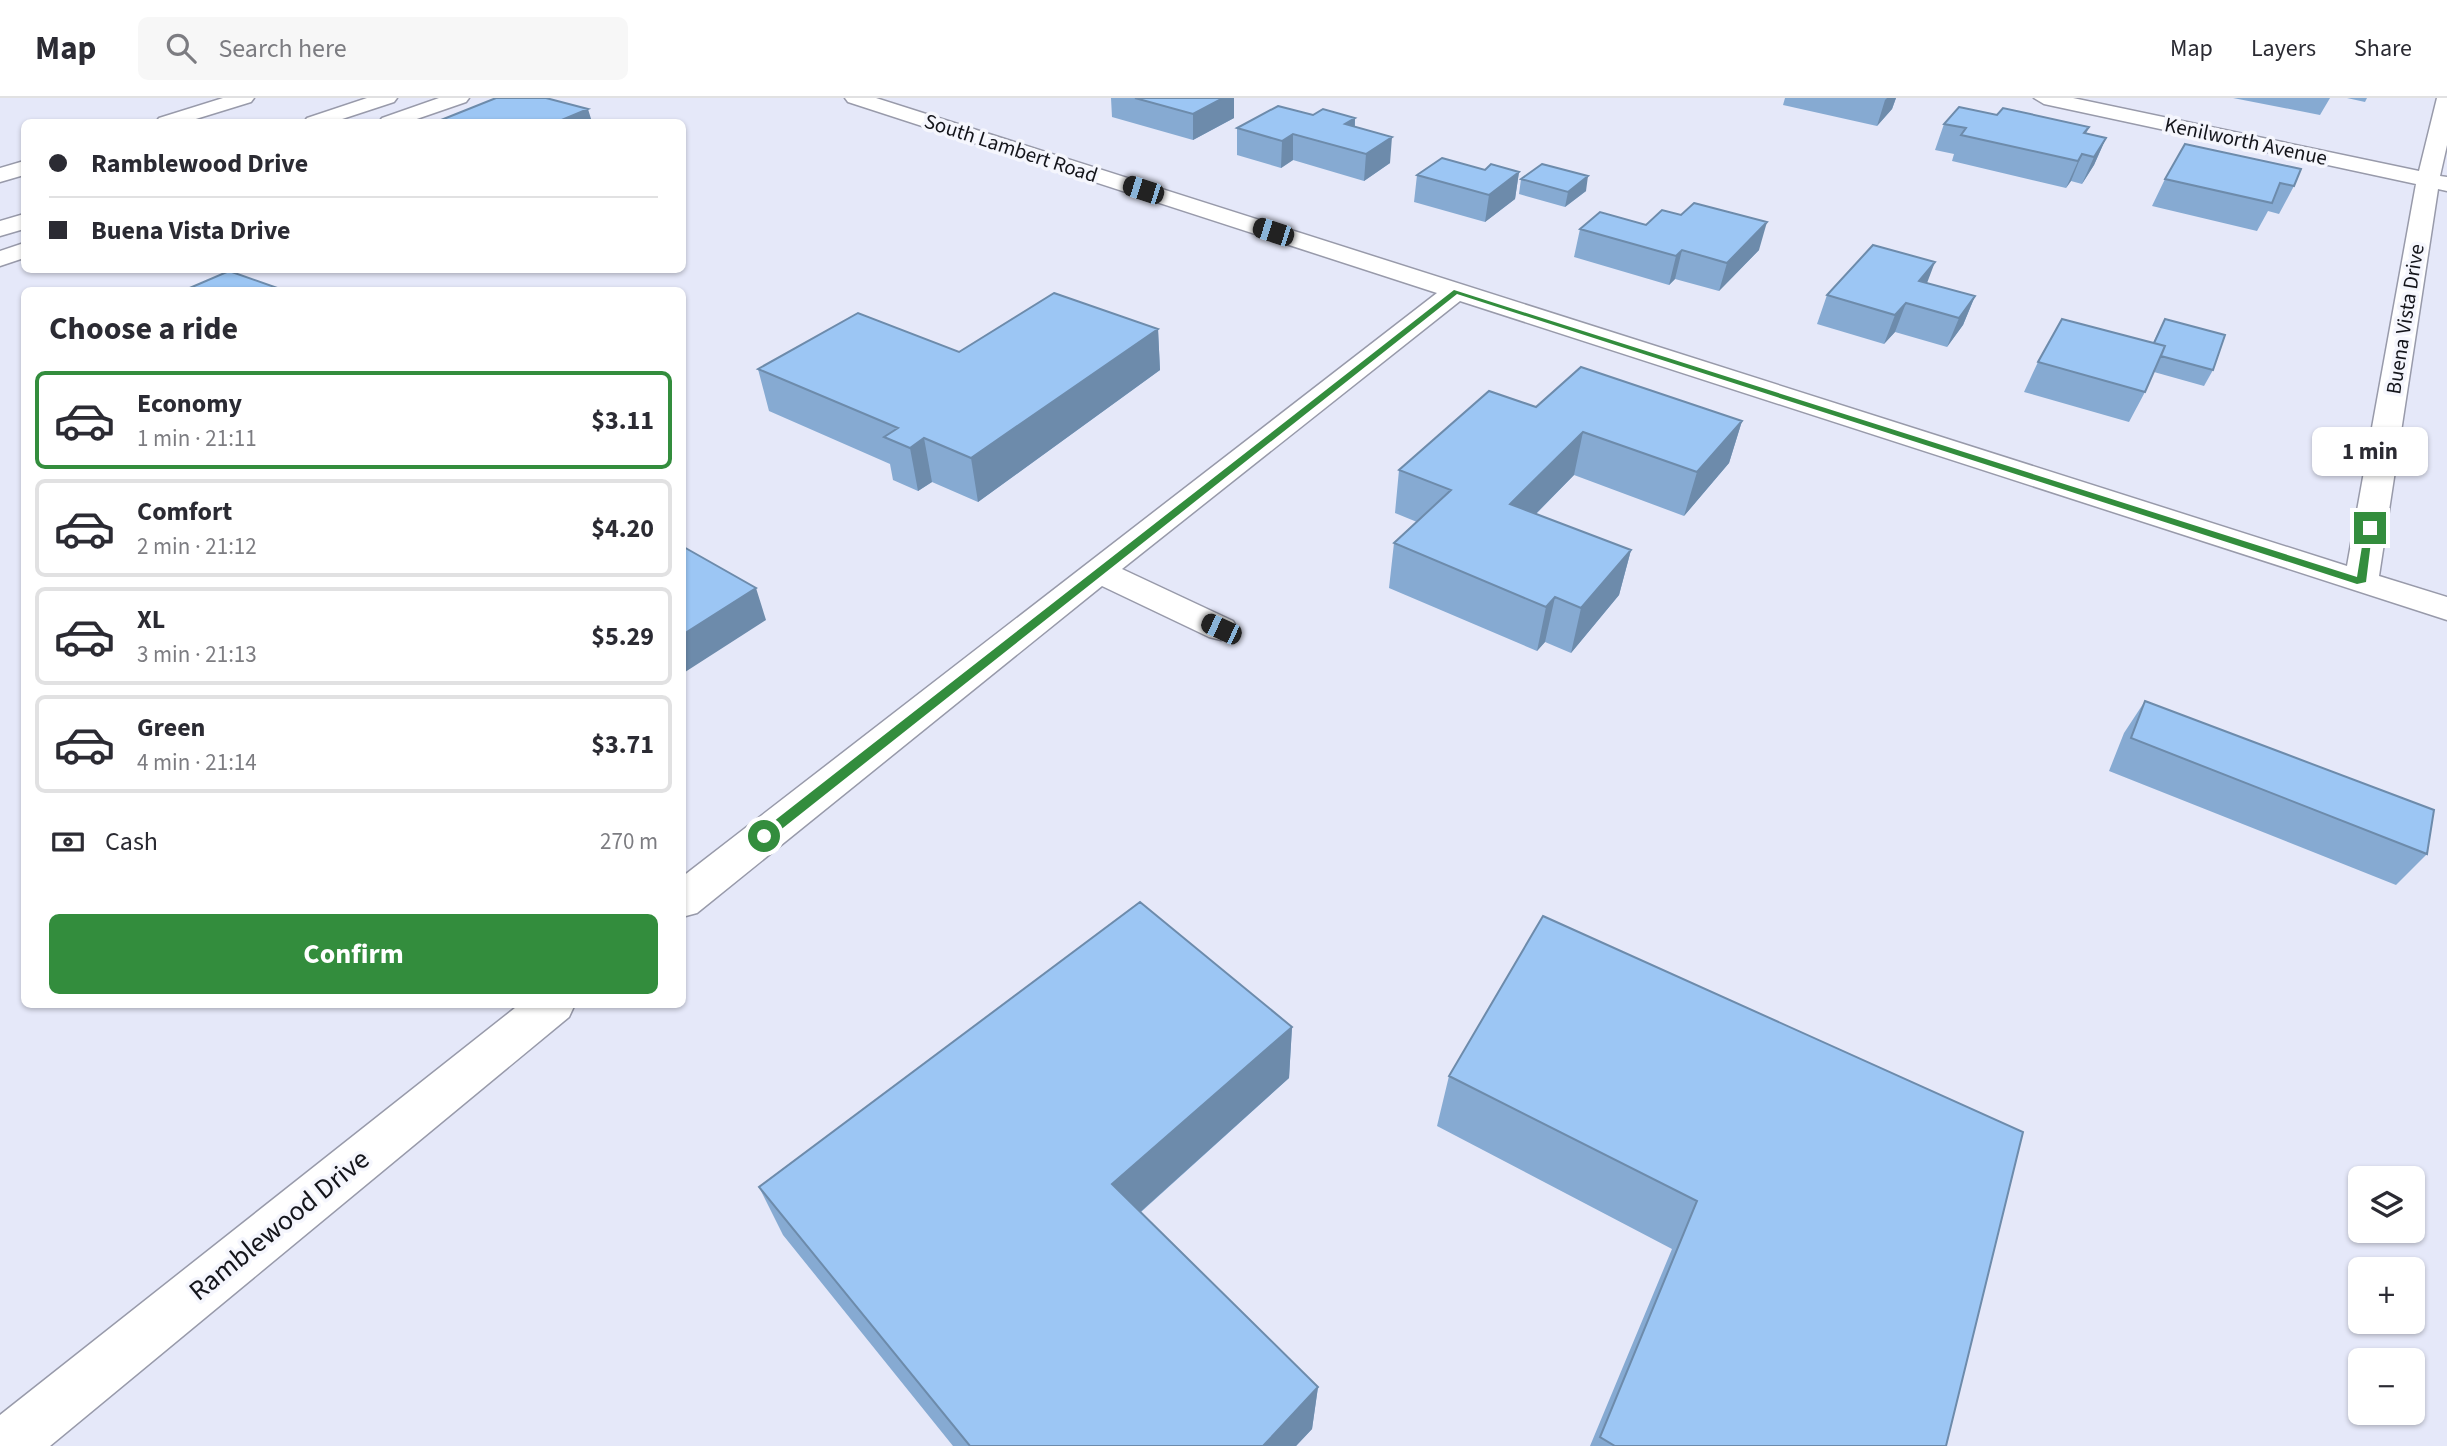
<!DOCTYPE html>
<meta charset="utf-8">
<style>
:root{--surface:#fff;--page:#f7f7f7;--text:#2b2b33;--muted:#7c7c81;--line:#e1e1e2;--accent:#338d3d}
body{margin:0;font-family:"Source Sans 3",sans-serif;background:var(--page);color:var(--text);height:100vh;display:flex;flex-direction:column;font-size:26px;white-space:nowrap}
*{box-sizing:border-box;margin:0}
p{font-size:23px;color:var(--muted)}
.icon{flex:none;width:38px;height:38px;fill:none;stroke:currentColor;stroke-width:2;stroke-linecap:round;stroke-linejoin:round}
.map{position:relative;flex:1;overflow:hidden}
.side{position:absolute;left:21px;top:189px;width:665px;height:721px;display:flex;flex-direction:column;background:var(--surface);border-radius:10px;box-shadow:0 2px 5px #0004}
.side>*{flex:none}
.guide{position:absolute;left:21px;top:21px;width:665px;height:154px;border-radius:10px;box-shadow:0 2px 5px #0004;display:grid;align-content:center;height:154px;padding:0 28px;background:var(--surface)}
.controls{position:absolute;left:2348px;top:1068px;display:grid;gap:14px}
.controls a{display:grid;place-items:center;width:77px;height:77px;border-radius:10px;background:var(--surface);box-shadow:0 2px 5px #0004;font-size:35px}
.end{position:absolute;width:32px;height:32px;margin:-16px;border:9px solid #338d3d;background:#fff;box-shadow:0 0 0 4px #fff}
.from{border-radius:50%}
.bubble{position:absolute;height:49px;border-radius:10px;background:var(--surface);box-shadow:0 2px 5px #0004;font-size:23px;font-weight:700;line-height:49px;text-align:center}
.car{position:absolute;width:21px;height:42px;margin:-21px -10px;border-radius:9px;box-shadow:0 0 5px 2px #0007;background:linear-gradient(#222 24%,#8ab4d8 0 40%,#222 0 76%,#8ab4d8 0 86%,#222 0)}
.guide b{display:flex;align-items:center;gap:24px;height:66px;font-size:26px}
.guide b+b{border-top:2px solid var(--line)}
.guide i{width:18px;height:18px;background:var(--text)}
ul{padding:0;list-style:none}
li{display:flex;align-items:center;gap:21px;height:98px;margin:0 14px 10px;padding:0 14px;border:4px solid var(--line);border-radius:10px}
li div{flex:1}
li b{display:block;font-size:26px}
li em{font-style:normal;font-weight:700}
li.on{border-color:var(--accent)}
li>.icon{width:63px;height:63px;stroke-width:1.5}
h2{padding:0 28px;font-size:32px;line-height:84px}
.pay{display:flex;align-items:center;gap:18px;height:77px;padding:0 28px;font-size:26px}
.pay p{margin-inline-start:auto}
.button{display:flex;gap:14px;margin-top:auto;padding:14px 28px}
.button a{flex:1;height:80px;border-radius:10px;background:var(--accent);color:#fff;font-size:28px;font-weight:700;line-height:80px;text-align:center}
header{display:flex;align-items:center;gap:42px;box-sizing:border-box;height:98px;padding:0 35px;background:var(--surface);border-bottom:2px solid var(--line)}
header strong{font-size:33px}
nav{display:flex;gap:38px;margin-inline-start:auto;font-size:24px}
.search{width:490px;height:63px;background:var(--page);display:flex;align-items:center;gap:18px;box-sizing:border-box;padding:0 24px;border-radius:10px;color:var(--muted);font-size:26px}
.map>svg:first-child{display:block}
</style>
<header>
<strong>Map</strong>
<div class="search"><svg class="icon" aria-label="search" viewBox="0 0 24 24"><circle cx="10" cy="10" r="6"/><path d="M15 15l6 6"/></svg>Search here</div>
<nav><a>Map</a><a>Layers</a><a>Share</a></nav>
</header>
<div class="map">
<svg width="2447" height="1348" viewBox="0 0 2447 1348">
<rect width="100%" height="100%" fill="#e5e8f9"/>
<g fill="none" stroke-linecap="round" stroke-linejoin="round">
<g stroke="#989aaa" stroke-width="3">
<path id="minor" d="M 223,0 L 254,0 L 251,4 L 186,24 L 156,24 L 159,20 Z
M 367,0 L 397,0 L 394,4 L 333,24 L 304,24 L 307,20 Z
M 439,0 L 469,0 L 466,4 L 408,24 L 379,24 L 382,20 Z
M 845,0 L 876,0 L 2347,468 L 2416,86 L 2044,6 L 2034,0 L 2073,0 L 2419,73 L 2437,0 L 2447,0 L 2447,47 L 2440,78 L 2447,79 L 2447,93 L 2438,91 L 2379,478 L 2447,499 L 2447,522 L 1460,203 L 1122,471 L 1233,523 L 1238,531 L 1233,539 L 1221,542 L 1209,539 L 1102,488 L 697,815 L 682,819 L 682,779 L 1437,195 L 848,4 Z
M 24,63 L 24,77 L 0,84 L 0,70 Z
M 24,116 L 24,131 L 0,138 L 0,123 Z
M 24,145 L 24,160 L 0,168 L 0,153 Z
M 520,906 L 575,906 L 569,919 L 50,1348 L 0,1348 L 0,1317 Z"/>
</g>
<use href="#minor" fill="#fff" fill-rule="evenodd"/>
</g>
<path fill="#86aad2" d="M 1111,0 L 1234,0 L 1234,20 L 1193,42 L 1112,19 Z
M 1785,0 L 1896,0 L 1892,11 L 1877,28 L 1783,7 Z
M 2233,0 L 2330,0 L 2320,17 Z
M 2347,0 L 2367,0 L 2365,4 Z
M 1313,17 L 1355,20 L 1355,29 L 1390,65 L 1364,83 L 1293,62 L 1281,70 L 1237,57 L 1237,30 Z
M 1944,26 L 2089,29 L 2086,36 L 2106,40 L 2094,67 L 2082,86 L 2071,83 L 2066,90 L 1952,63 L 1954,56 L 1935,52 Z
M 2185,46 L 2294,88 L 2279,116 L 2268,113 L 2257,133 L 2152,108 L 2165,81 Z
M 1485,72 L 1519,74 L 1515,101 L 1485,124 L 1414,104 L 1417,77 Z
M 1521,81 L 1586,93 L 1565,109 L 1519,96 Z
M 1681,117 L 1759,152 L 1719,193 L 1675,181 L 1669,187 L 1574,159 L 1580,131 L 1646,127 Z
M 1927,185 L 1975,198 L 1963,227 L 1947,249 L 1895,234 L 1884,246 L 1817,226 L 1827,197 Z
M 2165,221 L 2213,272 L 2204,288 L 2154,274 L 2145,294 L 2129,324 L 2024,294 L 2038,264 L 2153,245 Z
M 1158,231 L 1160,272 L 978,404 L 932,384 L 918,393 L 893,382 L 890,366 L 769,313 L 758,271 L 959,254 Z
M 1536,309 L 1742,323 L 1729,365 L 1684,418 L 1574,377 L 1536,416 L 1631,452 L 1619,497 L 1571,555 L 1545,544 L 1537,553 L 1389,490 L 1394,445 L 1417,424 L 1395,415 L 1399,372 Z
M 2145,603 L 2427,756 L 2396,787 L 2109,673 L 2124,635 Z
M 1543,818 L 1946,1348 L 1590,1348 L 1672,1151 L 1437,1028 L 1449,978 Z
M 1292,929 L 1289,980 L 1141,1114 L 1318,1289 L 1312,1331 L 1296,1348 L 953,1348 L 783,1137 L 759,1089 Z"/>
<path fill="#6d8bab" d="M 1223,0 L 1234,0 L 1234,20 L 1193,42 L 1193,16 Z
M 1887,0 L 1896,0 L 1892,11 L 1877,28 L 1885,2 Z
M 588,11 L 592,24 L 557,24 Z
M 1355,20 L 1354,46 L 1345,26 Z
M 1293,36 L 1293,62 L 1281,70 L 1282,43 Z
M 1392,39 L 1390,65 L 1364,83 L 1366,56 Z
M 2106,40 L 2094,67 L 2082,86 L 2094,59 Z
M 2082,56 L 2071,83 L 2066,90 L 2078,63 Z
M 1519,74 L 1515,101 L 1485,124 L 1489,97 Z
M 1588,78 L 1586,93 L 1565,109 L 1568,94 Z
M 1767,124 L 1759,152 L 1719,193 L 1727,165 Z
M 1682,152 L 1675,181 L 1669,187 L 1676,158 Z
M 1935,164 L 1924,193 L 1919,183 Z
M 1975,198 L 1963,227 L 1947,249 L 1959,220 Z
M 1906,205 L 1895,234 L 1884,246 L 1895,217 Z
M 1158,231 L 1160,272 L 978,404 L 971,360 Z
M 1742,323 L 1729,365 L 1684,418 L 1697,374 Z
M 1583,334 L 1574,377 L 1502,450 L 1510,406 Z
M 924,340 L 932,384 L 918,393 L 910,350 Z
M 1631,452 L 1619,497 L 1571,555 L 1581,510 Z
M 756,490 L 766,522 L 682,576 L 682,537 Z
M 1555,499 L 1545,544 L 1537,553 L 1546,509 Z
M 1292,929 L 1289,980 L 1118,1134 L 1112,1086 Z
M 1318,1289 L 1312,1331 L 1296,1348 L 1263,1348 Z"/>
<path fill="#9cc6f4" stroke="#6d8bab" stroke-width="2" d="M 496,0 L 546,0 L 588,11 L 557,24 L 436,24 Z
M 1135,0 L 1223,0 L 1193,16 Z
M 1278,8 L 1313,17 L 1323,11 L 1355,20 L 1345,26 L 1392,39 L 1366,56 L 1293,36 L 1282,43 L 1237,30 Z
M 1959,9 L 1997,17 L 2003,10 L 2089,29 L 2084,35 L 2106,40 L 2094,59 L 2082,56 L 2078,63 L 1961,37 L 1966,30 L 1944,26 Z
M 2185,46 L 2301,71 L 2294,88 L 2280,85 L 2272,105 L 2165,81 Z
M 1442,60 L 1485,72 L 1491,66 L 1519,74 L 1489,97 L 1417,77 Z
M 1542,66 L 1588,78 L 1568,94 L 1521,81 Z
M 1694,105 L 1767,124 L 1727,165 L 1682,152 L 1676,158 L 1580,131 L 1600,114 L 1646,127 L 1662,112 L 1681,117 Z
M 1873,147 L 1935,164 L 1919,183 L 1975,198 L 1959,220 L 1906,205 L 1895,217 L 1827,197 Z
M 229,173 L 283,192 L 185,192 Z
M 1054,195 L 1158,231 L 971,360 L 924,340 L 910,350 L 884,339 L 898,330 L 758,271 L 858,215 L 959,254 Z
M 2062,221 L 2165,248 L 2145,294 L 2038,264 Z
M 2165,221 L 2225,237 L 2213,272 L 2161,258 L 2165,248 L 2154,245 Z
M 1581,269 L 1742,323 L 1697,374 L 1583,334 L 1510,406 L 1631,452 L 1581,510 L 1555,499 L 1546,509 L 1394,445 L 1451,392 L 1399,372 L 1489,293 L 1536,309 Z
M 682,448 L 756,490 L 682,537 Z
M 2145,603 L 2434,712 L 2427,756 L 2131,640 Z
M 1140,804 L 1292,929 L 1112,1086 L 1318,1289 L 1263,1348 L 970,1348 L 759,1089 Z
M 1543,818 L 2023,1034 L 1946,1348 L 1615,1348 L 1600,1339 L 1697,1103 L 1449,978 Z"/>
<path fill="#338d3d" d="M 1454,192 L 2357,479 L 2365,430 L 2373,428 L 2366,484 L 2357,486 L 1457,196 L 769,741 L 760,741 L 760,734 Z"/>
<g text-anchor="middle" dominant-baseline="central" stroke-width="7" stroke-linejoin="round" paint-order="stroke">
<g font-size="21" fill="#14151b" stroke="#f5f6fd">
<text transform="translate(2246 43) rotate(12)">Kenilworth Avenue</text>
<text transform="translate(1011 50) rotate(18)">South Lambert Road</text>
<text transform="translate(2405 221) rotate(-81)">Buena Vista Drive</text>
</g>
<g font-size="28" fill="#14151b" stroke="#f5f6fd">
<text transform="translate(279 1127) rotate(-39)">Ramblewood Drive</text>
</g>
</g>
</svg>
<div class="controls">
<a><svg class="icon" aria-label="layers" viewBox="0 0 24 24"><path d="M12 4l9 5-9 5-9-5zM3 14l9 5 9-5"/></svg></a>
<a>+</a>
<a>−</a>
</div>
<i class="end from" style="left:764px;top:738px"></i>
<i class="end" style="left:2370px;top:430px"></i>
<div class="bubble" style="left:2312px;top:329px;width:116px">1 min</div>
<i class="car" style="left:1143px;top:92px;rotate:288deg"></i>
<i class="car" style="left:1273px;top:134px;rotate:288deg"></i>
<i class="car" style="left:1221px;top:531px;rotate:295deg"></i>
<div class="guide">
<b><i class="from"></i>Ramblewood Drive</b>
<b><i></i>Buena Vista Drive</b>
</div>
<section class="side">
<h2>Choose a ride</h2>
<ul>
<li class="on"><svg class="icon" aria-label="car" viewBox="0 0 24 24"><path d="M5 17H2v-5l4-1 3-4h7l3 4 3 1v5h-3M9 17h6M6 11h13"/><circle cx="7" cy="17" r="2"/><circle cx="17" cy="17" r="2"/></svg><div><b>Economy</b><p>1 min · 21:11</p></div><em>$3.11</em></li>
<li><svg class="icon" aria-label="car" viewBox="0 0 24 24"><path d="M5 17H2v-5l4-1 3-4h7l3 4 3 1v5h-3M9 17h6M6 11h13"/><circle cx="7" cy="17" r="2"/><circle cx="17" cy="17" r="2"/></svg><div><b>Comfort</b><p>2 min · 21:12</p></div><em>$4.20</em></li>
<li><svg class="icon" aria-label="car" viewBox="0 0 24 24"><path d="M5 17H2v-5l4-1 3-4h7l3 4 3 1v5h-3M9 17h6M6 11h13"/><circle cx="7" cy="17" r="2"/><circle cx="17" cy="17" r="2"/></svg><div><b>XL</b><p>3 min · 21:13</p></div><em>$5.29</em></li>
<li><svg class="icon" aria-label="car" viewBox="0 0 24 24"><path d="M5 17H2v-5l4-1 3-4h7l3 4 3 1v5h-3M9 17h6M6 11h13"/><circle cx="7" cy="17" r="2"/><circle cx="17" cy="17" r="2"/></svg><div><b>Green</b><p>4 min · 21:14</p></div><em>$3.71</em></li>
</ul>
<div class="pay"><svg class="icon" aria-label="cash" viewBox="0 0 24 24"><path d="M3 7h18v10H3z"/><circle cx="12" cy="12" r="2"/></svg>Cash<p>270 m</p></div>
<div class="button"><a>Confirm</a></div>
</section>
</div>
